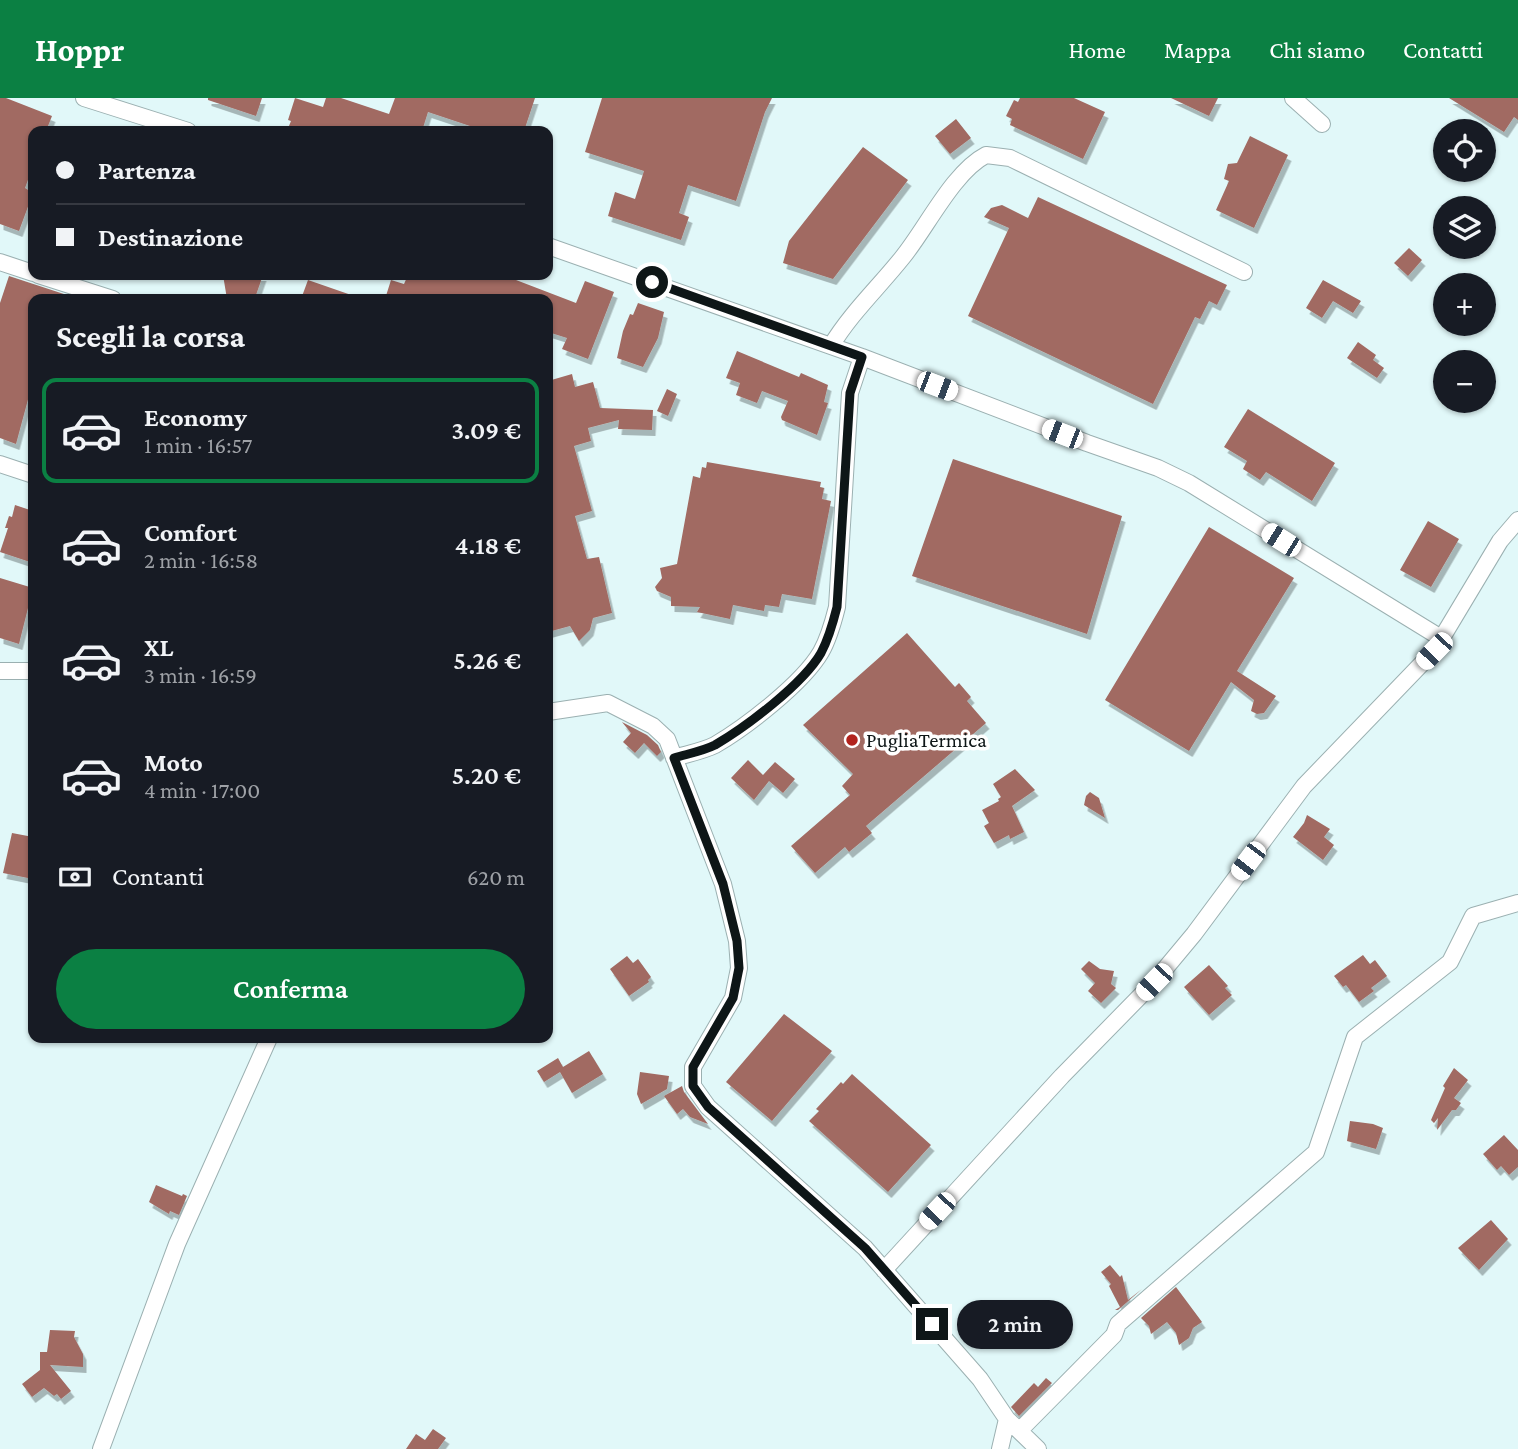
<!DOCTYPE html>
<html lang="it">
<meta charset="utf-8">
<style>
:root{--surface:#171b24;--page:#242831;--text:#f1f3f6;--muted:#9ea1a6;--line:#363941;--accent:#0b8043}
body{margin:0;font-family:"Crimson Pro",serif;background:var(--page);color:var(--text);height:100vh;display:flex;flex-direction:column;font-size:26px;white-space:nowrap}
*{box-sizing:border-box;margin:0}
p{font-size:23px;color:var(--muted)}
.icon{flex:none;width:38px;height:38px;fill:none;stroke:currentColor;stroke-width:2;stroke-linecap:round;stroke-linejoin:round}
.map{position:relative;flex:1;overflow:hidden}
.details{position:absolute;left:28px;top:196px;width:525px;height:749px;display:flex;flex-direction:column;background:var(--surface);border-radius:14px;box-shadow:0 2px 5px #0004}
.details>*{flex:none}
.hud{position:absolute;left:28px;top:28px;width:525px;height:154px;border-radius:14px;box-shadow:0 2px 5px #0004;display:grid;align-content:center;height:154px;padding:0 28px;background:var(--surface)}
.tools{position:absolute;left:1433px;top:21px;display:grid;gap:14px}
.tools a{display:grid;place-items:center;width:63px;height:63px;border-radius:50%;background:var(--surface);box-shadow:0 2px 5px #0004;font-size:35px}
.end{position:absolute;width:32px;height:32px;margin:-16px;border:9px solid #0e1617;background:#fff;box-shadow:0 0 0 4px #fff}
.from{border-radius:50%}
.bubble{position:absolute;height:49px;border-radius:24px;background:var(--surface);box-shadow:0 2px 5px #0004;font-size:23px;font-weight:600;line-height:49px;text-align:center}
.car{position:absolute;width:21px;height:42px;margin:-21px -10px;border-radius:9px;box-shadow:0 0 5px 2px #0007;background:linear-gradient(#fff 24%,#345 0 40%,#fff 0 76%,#345 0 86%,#fff 0)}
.hud b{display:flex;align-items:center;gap:24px;height:66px;font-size:26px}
.hud b+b{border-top:2px solid var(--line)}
.hud i{width:18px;height:18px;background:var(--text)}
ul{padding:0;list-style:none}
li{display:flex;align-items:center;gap:21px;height:105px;margin:0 14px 10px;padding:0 14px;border:4px solid transparent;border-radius:14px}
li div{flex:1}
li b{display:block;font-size:26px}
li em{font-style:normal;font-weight:600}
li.active{border-color:var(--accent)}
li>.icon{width:63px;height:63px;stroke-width:1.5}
h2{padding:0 28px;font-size:32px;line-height:84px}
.pay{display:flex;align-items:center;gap:18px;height:77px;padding:0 28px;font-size:26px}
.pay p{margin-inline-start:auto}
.cta{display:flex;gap:14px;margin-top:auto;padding:14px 28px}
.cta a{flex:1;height:80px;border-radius:42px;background:var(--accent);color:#fff;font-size:28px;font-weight:600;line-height:80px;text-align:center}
header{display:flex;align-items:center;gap:42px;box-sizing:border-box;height:98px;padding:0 35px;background:var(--accent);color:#fff}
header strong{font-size:33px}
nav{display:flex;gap:38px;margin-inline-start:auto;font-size:24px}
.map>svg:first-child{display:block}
</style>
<header>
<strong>Hoppr</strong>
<nav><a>Home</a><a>Mappa</a><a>Chi siamo</a><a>Contatti</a></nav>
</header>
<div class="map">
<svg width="1518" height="1351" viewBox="0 0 1518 1351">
<defs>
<filter id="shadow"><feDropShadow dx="3.5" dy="6" stdDeviation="0" flood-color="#0004"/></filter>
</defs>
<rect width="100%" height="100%" fill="#e1f8f9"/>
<path fill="#a16a62" filter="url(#shadow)" d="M 0,0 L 6,0 L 52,18 L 46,33 L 33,33 L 33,68 L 25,90 L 33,95 L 19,133 L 0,126 Z
M 208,0 L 262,0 L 256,18 L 208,2 Z
M 295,0 L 323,9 L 326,0 L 341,0 L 389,16 L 395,0 L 535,0 L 524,33 L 485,33 L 428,14 L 422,33 L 287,33 L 291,23 L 288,22 Z
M 602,0 L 772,0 L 765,14 L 736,103 L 688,87 L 679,115 L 689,119 L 681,142 L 608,118 L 615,94 L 635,101 L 644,73 L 585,54 Z
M 1020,0 L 1074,0 L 1105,14 L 1083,61 L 1010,27 L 1012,21 L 1006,18 L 1014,2 L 1018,4 Z
M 1171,0 L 1218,0 L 1209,18 Z
M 1449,0 L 1518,0 L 1518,22 L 1514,19 L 1504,34 Z
M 956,21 L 971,40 L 950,56 L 935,38 Z
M 1250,38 L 1288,57 L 1254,130 L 1216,112 L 1229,83 L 1224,81 L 1228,66 L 1237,65 Z
M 863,49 L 908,82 L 833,181 L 783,165 L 789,143 Z
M 1038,99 L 1227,187 L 1217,207 L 1209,203 L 1200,221 L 1195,219 L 1153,306 L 968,218 L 1009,130 L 984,119 L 991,110 L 1002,107 L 1028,120 Z
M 1409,150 L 1422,162 L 1408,178 L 1394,165 Z
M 223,177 L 263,177 L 256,197 L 249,201 L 227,201 Z
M 408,177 L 503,177 L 576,205 L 585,183 L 614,194 L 588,261 L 562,251 L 567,240 L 548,234 L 548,201 L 385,201 L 391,182 L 404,186 Z
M 9,178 L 73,199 L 73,201 L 33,201 L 33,295 L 30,294 L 16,346 L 0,340 L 0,205 Z
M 308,182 L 357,199 L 357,201 L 301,201 Z
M 1323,182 L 1361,203 L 1353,215 L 1333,203 L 1322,220 L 1306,210 Z
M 638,205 L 664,214 L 658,240 L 643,269 L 617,260 L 623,233 L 630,216 L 633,217 Z
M 1358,244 L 1376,257 L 1373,262 L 1384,270 L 1377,280 L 1347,260 Z
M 737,253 L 799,279 L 801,275 L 828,287 L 824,304 L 828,305 L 817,337 L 782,322 L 781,319 L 788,303 L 762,293 L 757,305 L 736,297 L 740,285 L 726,280 Z
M 572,276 L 575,289 L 593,284 L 600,310 L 653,312 L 652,332 L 618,331 L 619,322 L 588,330 L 591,343 L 574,348 L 592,413 L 575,418 L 587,461 L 599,459 L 612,515 L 593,520 L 590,532 L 579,543 L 570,528 L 548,534 L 548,283 Z
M 667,291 L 677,296 L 668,318 L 657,313 Z
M 1248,311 L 1335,365 L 1312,403 L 1266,374 L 1260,382 L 1243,371 L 1247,363 L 1224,349 Z
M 953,361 L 1122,418 L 1087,536 L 912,478 Z
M 707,364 L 821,384 L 820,389 L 824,390 L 822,401 L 831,403 L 812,501 L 782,496 L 779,509 L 765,507 L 764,513 L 733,507 L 730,521 L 697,514 L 700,509 L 671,508 L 671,499 L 657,493 L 655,489 L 662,480 L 660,470 L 677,466 L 693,378 L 700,380 L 702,369 L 706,370 Z
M 15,407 L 33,413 L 33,465 L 0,454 L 8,430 L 5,430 L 9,418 L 12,419 Z
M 1428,423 L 1459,441 L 1431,489 L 1400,472 Z
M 1209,429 L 1294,480 L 1237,573 L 1276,598 L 1264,615 L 1257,616 L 1251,613 L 1254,602 L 1231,584 L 1189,653 L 1105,602 Z
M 0,480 L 33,490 L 19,546 L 0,540 Z
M 907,535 L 955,589 L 959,585 L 971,599 L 967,603 L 986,625 L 866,728 L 872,735 L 849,754 L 845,749 L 815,775 L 791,748 L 850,697 L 842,688 L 853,676 L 803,627 Z
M 622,624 L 647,637 L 658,647 L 661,654 L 657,658 L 644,645 L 635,655 L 623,644 L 631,635 Z
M 748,662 L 763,677 L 775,664 L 795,681 L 783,695 L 769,683 L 754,702 L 731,680 Z
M 1015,671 L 1035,692 L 1012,708 L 1024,734 L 1010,741 L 1009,737 L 994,745 L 984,728 L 989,725 L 982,712 L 999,703 L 998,701 L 1001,699 L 993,686 Z
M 1090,694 L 1099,700 L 1105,720 L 1084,707 L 1086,698 Z
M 1307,717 L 1330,731 L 1324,739 L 1334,747 L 1323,762 L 1293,739 L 1304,725 Z
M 12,735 L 33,739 L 33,781 L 3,775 Z
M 1363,857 L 1370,866 L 1375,862 L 1387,878 L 1371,890 L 1374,893 L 1359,904 L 1346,887 L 1343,889 L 1334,878 Z
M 627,858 L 633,865 L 638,861 L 651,879 L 648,882 L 649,884 L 629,898 L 610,871 Z
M 1089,863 L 1100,871 L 1114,873 L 1111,886 L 1116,890 L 1101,905 L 1088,893 L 1095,885 L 1081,871 Z
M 1209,867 L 1228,888 L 1225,890 L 1232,897 L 1209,917 L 1184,889 Z
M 784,916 L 832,953 L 772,1023 L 726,984 Z
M 589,953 L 603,976 L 572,995 L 560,974 L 544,984 L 537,973 L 558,960 L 563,969 Z
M 1454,970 L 1468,982 L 1454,1000 L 1461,1005 L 1456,1012 L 1452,1012 L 1437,1032 L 1438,1020 L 1434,1025 L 1431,1022 L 1445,990 L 1443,988 Z
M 640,974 L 669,978 L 667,991 L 641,1006 L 637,996 Z
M 852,976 L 931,1047 L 888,1094 L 809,1023 L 819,1013 L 816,1011 L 841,984 L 843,986 Z
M 682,988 L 684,994 L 708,1026 L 690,1019 L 683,1011 L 677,1016 L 664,998 Z
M 1350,1023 L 1373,1026 L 1383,1030 L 1376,1051 L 1347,1043 Z
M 1504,1037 L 1518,1052 L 1518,1069 L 1509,1077 L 1501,1068 L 1497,1072 L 1483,1056 Z
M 156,1087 L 182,1098 L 183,1096 L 187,1098 L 179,1117 L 170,1113 L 169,1116 L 149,1104 Z
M 1491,1122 L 1508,1141 L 1479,1172 L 1458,1150 Z
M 1110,1167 L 1120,1179 L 1122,1177 L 1128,1202 L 1142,1191 L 1118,1212 L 1115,1212 L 1120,1209 L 1109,1188 L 1111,1186 L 1101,1174 Z
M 1176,1189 L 1202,1224 L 1193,1230 L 1189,1240 L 1179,1247 L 1176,1235 L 1167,1224 L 1151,1236 L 1149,1228 L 1141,1220 Z
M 50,1232 L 75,1233 L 74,1239 L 83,1256 L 83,1269 L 50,1267 L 71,1293 L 61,1301 L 57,1296 L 54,1298 L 44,1290 L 32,1299 L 22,1286 L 40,1272 L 40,1254 L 47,1254 Z
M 1046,1280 L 1052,1285 L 1019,1318 L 1011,1309 L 1034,1285 L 1038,1289 Z
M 433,1331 L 446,1340 L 438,1351 L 406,1351 L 416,1336 L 425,1342 Z"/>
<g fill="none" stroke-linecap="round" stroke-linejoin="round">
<g stroke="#9bb0b1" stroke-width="18">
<path id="minor" d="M 84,0 L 188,33
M 1293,0 L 1322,26
M 548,148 L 862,259 L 1087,345 L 1158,370 L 1189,385 L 1441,540
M 0,164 L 33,175
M 38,177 L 113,201
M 831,248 C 851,215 878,190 902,160 C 926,131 953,74 986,57 L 1010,60 L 1244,174
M 0,366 L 33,377
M 0,573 L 33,573
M 548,614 L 608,605 L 653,628 L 667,641 L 723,786 L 737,843 L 739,870 L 733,900 L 693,969 L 693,988 L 708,1009 L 865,1150 L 980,1281 L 1007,1321 L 1038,1351
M 674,660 C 687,656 703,653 715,647 C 746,629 803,585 821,554 C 829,540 833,525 837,509 L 850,295 L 862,259
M 884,1172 L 1062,978 L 1154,884 L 1194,836 L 1304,688 L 1434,553 L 1500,443 L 1518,422
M 1020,1332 L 1114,1237 L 1118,1226 L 1316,1054 L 1355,939 L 1450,864 L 1473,818 L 1518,805
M 101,1351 L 177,1146 L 269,940
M 1000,1351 L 1007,1321"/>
</g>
<use href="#minor" stroke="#fff" stroke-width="16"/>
</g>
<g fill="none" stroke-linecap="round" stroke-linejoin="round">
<path stroke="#0e1617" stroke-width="9" d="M 652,184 L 862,259 L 850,295 L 837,509 C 833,525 829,540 821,555 C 803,586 746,629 715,647 C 703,653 687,656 674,660 L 723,786 L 737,843 L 739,870 L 733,900 L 693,969 L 693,988 L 708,1009 L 865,1150 L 932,1226"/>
</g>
<circle fill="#b2231d" stroke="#fff" stroke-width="2.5" cx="852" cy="642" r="7"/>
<g text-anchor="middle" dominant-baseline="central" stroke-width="7" stroke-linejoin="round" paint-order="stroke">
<g font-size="21" fill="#0e1617" stroke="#fff" text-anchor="start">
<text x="866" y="642">PugliaTermica</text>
</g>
</g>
</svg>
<div class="tools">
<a><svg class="icon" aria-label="locate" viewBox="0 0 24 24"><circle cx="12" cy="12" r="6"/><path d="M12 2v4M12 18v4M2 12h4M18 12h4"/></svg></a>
<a><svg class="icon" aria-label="layers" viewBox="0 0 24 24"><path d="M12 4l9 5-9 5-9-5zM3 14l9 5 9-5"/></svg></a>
<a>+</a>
<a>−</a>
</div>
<i class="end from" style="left:652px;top:184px"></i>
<i class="end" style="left:932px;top:1226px"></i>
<div class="bubble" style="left:957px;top:1202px;width:116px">2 min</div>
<i class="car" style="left:937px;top:288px;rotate:111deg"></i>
<i class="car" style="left:1062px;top:336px;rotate:291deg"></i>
<i class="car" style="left:1281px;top:442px;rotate:302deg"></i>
<i class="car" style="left:1434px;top:553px;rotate:224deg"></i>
<i class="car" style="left:1248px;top:763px;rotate:217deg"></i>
<i class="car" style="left:1154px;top:884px;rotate:224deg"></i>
<i class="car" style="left:937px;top:1113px;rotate:223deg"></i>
<div class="hud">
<b><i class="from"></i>Partenza</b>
<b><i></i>Destinazione</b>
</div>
<section class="details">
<h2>Scegli la corsa</h2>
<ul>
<li class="active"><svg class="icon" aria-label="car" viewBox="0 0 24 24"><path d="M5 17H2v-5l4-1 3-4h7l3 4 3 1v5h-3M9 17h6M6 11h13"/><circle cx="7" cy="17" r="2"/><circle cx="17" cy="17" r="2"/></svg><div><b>Economy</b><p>1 min · 16:57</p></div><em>3.09 €</em></li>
<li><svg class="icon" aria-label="car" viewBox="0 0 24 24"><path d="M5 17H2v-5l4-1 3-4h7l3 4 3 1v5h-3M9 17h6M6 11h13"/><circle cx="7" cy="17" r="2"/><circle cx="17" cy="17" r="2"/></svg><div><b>Comfort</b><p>2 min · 16:58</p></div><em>4.18 €</em></li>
<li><svg class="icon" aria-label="car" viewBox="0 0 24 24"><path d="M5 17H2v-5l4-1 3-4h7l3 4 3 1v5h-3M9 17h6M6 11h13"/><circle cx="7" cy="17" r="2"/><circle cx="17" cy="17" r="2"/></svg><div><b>XL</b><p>3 min · 16:59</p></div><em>5.26 €</em></li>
<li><svg class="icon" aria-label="car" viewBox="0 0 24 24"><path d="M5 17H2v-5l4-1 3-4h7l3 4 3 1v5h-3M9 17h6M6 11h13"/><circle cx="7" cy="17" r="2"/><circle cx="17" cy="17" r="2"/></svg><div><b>Moto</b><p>4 min · 17:00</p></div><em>5.20 €</em></li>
</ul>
<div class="pay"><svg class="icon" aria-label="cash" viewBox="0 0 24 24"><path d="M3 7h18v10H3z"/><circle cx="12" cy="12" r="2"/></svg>Contanti<p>620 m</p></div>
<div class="cta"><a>Conferma</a></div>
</section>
</div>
